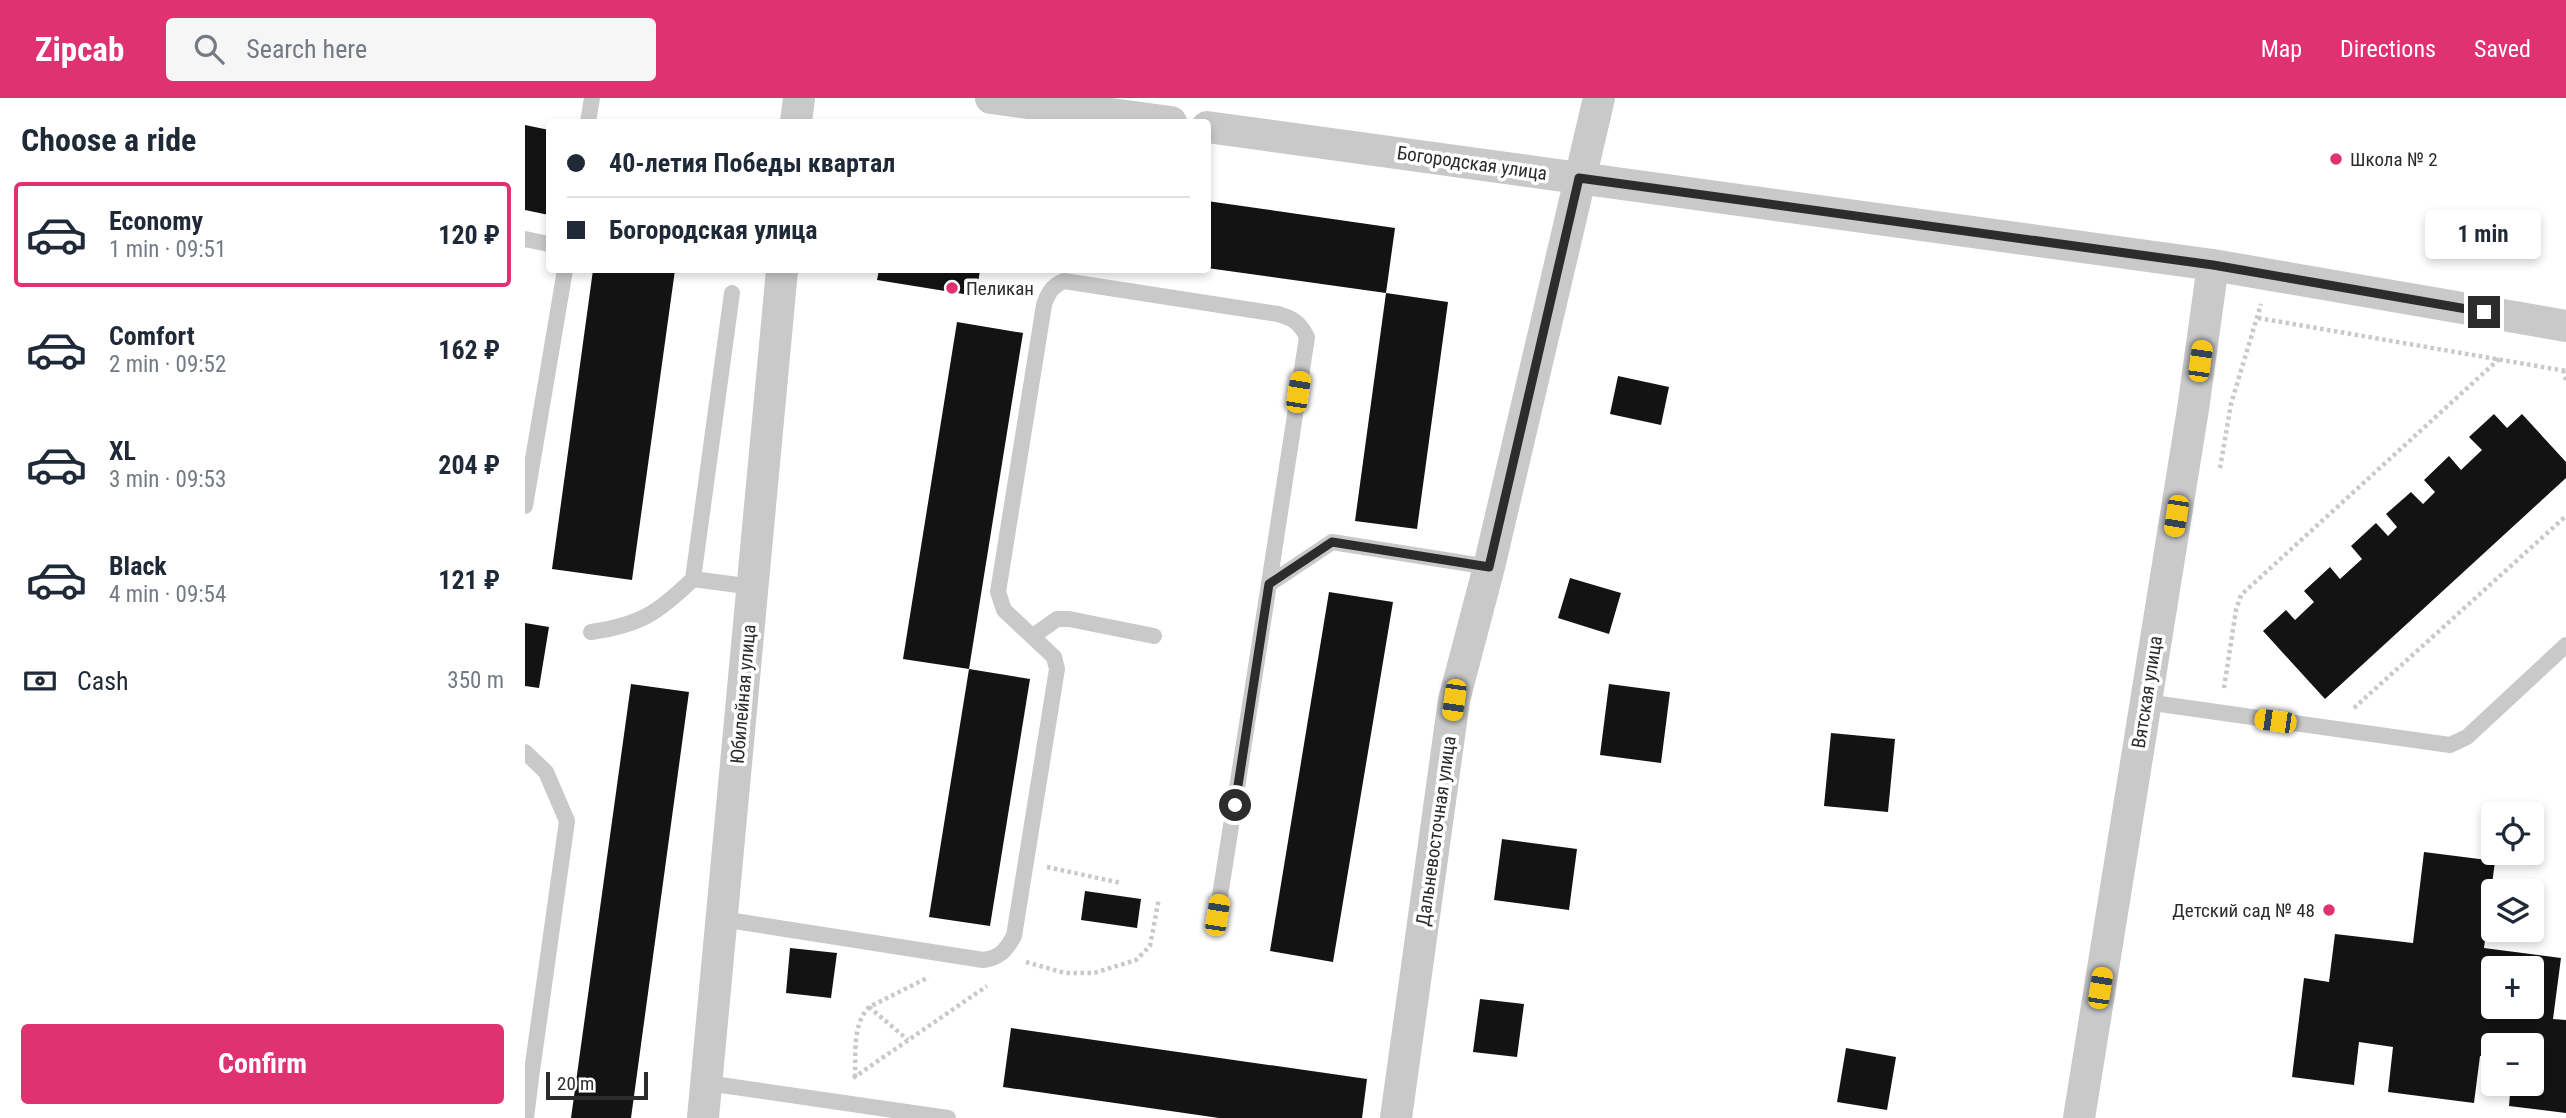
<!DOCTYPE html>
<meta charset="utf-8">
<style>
:root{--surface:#fff;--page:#f6f6f7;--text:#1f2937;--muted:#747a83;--line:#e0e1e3;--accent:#e03171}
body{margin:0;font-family:"Roboto Condensed",sans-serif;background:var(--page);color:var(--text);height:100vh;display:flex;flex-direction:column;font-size:26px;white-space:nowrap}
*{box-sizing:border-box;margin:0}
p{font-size:23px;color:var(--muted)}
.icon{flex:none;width:38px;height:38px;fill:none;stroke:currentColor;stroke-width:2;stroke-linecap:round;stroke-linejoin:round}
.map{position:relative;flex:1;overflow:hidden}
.panel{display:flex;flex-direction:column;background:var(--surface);width:525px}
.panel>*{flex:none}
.banner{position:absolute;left:21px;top:21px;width:665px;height:154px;border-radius:7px;box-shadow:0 4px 10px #0003;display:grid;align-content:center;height:154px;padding:0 21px;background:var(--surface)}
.buttons{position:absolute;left:1956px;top:704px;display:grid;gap:14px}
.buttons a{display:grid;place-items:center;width:63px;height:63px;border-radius:7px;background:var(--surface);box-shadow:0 4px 10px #0003;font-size:35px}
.scale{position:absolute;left:21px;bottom:18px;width:102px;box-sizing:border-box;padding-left:7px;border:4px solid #2c2c2c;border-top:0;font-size:19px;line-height:24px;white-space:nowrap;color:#2c2c2c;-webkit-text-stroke:5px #fff;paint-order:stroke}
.end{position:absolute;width:32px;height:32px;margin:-16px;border:9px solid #2c2c2c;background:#fff;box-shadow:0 0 0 4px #fff}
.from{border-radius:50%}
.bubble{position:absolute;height:49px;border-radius:7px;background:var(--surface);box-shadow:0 4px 10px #0003;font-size:23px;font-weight:700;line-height:49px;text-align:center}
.car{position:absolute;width:21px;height:42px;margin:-21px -10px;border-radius:9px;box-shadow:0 0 5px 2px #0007;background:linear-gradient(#f5c518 24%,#345 0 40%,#f5c518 0 76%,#345 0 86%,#f5c518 0)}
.banner b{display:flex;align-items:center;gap:24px;height:66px;font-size:26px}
.banner b+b{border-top:2px solid var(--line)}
.banner i{width:18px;height:18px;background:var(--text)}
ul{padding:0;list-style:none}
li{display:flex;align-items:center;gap:21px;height:105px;margin:0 14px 10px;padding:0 7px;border:4px solid transparent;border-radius:7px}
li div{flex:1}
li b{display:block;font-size:26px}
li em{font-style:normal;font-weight:700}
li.selected{border-color:var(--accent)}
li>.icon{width:63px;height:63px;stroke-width:1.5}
h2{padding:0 21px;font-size:32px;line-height:84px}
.pay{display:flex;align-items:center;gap:18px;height:77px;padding:0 21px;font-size:26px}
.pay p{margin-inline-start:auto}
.cta{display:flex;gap:14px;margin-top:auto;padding:14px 21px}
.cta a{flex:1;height:80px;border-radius:7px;background:var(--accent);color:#fff;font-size:28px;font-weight:700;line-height:80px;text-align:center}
header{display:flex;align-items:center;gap:42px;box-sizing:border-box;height:98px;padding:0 35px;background:var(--accent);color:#fff}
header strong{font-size:33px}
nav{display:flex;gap:38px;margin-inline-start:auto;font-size:24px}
.search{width:490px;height:63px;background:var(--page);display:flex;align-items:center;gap:18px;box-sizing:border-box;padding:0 24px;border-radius:7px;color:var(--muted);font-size:26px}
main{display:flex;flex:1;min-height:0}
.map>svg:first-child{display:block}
</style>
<header>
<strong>Zipcab</strong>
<div class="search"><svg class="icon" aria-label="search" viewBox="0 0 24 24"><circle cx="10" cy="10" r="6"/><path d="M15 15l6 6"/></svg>Search here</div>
<nav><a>Map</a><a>Directions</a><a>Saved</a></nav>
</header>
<main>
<section class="panel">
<h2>Choose a ride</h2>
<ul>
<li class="selected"><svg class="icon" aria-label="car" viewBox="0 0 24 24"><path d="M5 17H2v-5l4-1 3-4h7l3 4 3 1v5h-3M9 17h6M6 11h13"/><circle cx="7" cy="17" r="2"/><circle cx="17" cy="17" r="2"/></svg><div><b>Economy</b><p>1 min · 09:51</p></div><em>120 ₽</em></li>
<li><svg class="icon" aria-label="car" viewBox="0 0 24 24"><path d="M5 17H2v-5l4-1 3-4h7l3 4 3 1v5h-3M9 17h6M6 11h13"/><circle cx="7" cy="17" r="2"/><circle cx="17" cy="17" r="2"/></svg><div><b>Comfort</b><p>2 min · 09:52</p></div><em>162 ₽</em></li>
<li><svg class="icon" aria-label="car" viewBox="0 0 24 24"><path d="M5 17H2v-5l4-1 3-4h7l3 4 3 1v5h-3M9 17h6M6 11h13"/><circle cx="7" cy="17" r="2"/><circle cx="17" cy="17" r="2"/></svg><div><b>XL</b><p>3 min · 09:53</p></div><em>204 ₽</em></li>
<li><svg class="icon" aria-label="car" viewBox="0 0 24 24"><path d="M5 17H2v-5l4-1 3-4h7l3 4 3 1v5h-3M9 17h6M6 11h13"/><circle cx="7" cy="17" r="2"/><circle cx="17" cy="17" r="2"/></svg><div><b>Black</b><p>4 min · 09:54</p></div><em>121 ₽</em></li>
</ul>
<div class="pay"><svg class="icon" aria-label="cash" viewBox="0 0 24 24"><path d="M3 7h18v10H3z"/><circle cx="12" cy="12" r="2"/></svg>Cash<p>350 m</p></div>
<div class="cta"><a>Confirm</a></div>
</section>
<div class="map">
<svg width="2041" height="1020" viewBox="0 0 2041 1020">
<rect width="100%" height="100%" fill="#fff"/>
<path fill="#131313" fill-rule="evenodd" d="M 0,27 L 24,32 L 24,117 L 0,112 Z
M 682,103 L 870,130 L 861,195 L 682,170 Z
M 68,172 L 150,172 L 107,482 L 27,471 Z
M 354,172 L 455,172 L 451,198 L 352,182 Z
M 861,195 L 923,204 L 892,431 L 830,423 Z
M 432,224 L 498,235 L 444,571 L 378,561 Z
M 1093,278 L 1144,289 L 1136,327 L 1085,316 Z
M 1969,316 L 1982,330 L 1997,316 L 2041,364 L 2041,380 L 1800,601 L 1738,533 L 1761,512 L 1770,522 L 1789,504 L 1779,493 L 1805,469 L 1815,481 L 1837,461 L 1826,448 L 1851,425 L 1863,438 L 1872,429 L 1861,416 L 1886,394 L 1898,406 L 1910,394 L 1899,382 L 1924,358 L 1936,372 L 1957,352 L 1944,339 Z
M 1045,480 L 1096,495 L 1084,536 L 1033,520 Z
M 804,494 L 868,504 L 808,864 L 745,853 Z
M 0,525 L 24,529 L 14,590 L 0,588 Z
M 444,571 L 505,581 L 465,828 L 404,819 Z
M 106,586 L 164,594 L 106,1020 L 46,1020 Z
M 1084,586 L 1145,594 L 1136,665 L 1075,657 Z
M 1306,635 L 1370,641 L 1363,714 L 1299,708 Z
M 977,741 L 1052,751 L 1044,812 L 969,802 Z
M 1899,754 L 1970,763 L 1959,850 L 2036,860 L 2028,921 L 2041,922 L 2041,1015 L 1984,1008 L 1986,985 L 2007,985 L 2007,947 L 1969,947 L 1969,959 L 1955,958 L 1949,1005 L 1863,994 L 1868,949 L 1834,944 L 1829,987 L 1767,979 L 1779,880 L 1804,884 L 1810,836 L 1888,845 ZM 1969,870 L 2007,870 L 2007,908 L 1969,908 Z
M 560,793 L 616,801 L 612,830 L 556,822 Z
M 265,850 L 312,855 L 306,900 L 261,895 Z
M 955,901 L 999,906 L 992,959 L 948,954 Z
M 486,930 L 842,981 L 837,1020 L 694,1020 L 478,989 Z
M 1321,950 L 1371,959 L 1362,1012 L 1312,1004 Z"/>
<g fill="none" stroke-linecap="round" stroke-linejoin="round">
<path stroke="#c9c9c9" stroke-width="4.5" stroke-dasharray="3.5 3.5" stroke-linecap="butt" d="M 1733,220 L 2041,273
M 2038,272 L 2041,282
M 1695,370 L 1706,306 L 1736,206
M 1699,590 L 1711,512 L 1716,497 L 1974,261
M 1829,610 L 2041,418
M 522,769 L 596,785
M 501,864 L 540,875 L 569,875 L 611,862 L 625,848 L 634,800
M 344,909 L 383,942
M 330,979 C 331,956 327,927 344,909 L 404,879
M 328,980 L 462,888"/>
<path stroke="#c9c9c9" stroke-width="16" d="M 63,24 L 67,0
M 0,141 L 24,146
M 207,195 L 168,481 L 228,489
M 0,408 L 40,172
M 66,534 C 115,527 133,515 168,481
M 508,538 L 532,521 L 544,521 L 629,538
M 1621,604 L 1925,647 L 1942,639 L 2041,547
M 0,654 L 21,674 L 42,723 L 6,980 L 0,979
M 692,817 L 744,486 L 807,444 L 964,469
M 197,821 L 458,862 C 475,860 481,852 489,838 L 532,571 L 529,559 L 479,512 L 473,494 L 519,207 C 523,195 527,188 539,183 L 753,216 C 768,220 775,225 782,239 L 744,486
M 182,985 L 423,1020
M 1,1020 L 6,980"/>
<path stroke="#c9c9c9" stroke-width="32" d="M 466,0 L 646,24
M 271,24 L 274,0
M 682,29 L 1688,167 L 2041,228
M 178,1020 L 257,172
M 871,1020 L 929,602 L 964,469 L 1074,0
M 1554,1020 L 1668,311 L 1688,167"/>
</g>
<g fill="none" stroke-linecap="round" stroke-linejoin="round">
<path stroke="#2c2c2c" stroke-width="9" d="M 710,707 L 744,486 L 807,444 L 964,469 L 1054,80 L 1688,167 L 1959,214"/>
</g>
<g fill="#e03171" stroke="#fff" stroke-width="2.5">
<circle cx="1811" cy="61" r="7"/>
<circle cx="427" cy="190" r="7"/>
<circle cx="1804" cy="812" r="7"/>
</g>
<g text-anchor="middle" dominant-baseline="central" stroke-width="7" stroke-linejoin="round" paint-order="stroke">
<g font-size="19" fill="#2c2c2c" stroke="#fff" text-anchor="start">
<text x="1825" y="61">Школа № 2</text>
<text x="441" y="190">Пеликан</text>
<text x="1790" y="812" text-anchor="end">Детский сад № 48</text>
</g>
<g font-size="19" fill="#2c2c2c" stroke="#fff">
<text transform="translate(947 65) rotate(8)">Богородская улица</text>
<text transform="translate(1622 594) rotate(-81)">Вятская улица</text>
<text transform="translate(218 596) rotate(-85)">Юбилейная улица</text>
<text transform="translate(911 733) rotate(-82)">Дальневосточная улица</text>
</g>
</g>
</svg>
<div class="buttons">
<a><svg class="icon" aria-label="locate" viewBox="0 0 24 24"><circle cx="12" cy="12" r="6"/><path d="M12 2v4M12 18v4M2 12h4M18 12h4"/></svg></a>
<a><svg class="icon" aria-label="layers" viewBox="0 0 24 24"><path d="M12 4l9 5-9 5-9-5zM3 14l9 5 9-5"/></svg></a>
<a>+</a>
<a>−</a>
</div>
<div class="scale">20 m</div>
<i class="end from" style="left:710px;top:707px"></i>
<i class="end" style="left:1959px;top:214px"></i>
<div class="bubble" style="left:1900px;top:112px;width:116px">1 min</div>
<i class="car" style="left:1675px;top:263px;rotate:8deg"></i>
<i class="car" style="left:773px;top:294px;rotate:9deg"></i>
<i class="car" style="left:1651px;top:418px;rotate:189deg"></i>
<i class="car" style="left:929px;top:602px;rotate:188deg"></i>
<i class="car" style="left:1750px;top:623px;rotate:278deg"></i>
<i class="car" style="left:692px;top:817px;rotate:9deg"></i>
<i class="car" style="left:1575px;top:890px;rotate:9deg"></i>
<div class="banner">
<b><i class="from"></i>40-летия Победы квартал</b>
<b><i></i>Богородская улица</b>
</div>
</div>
</main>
